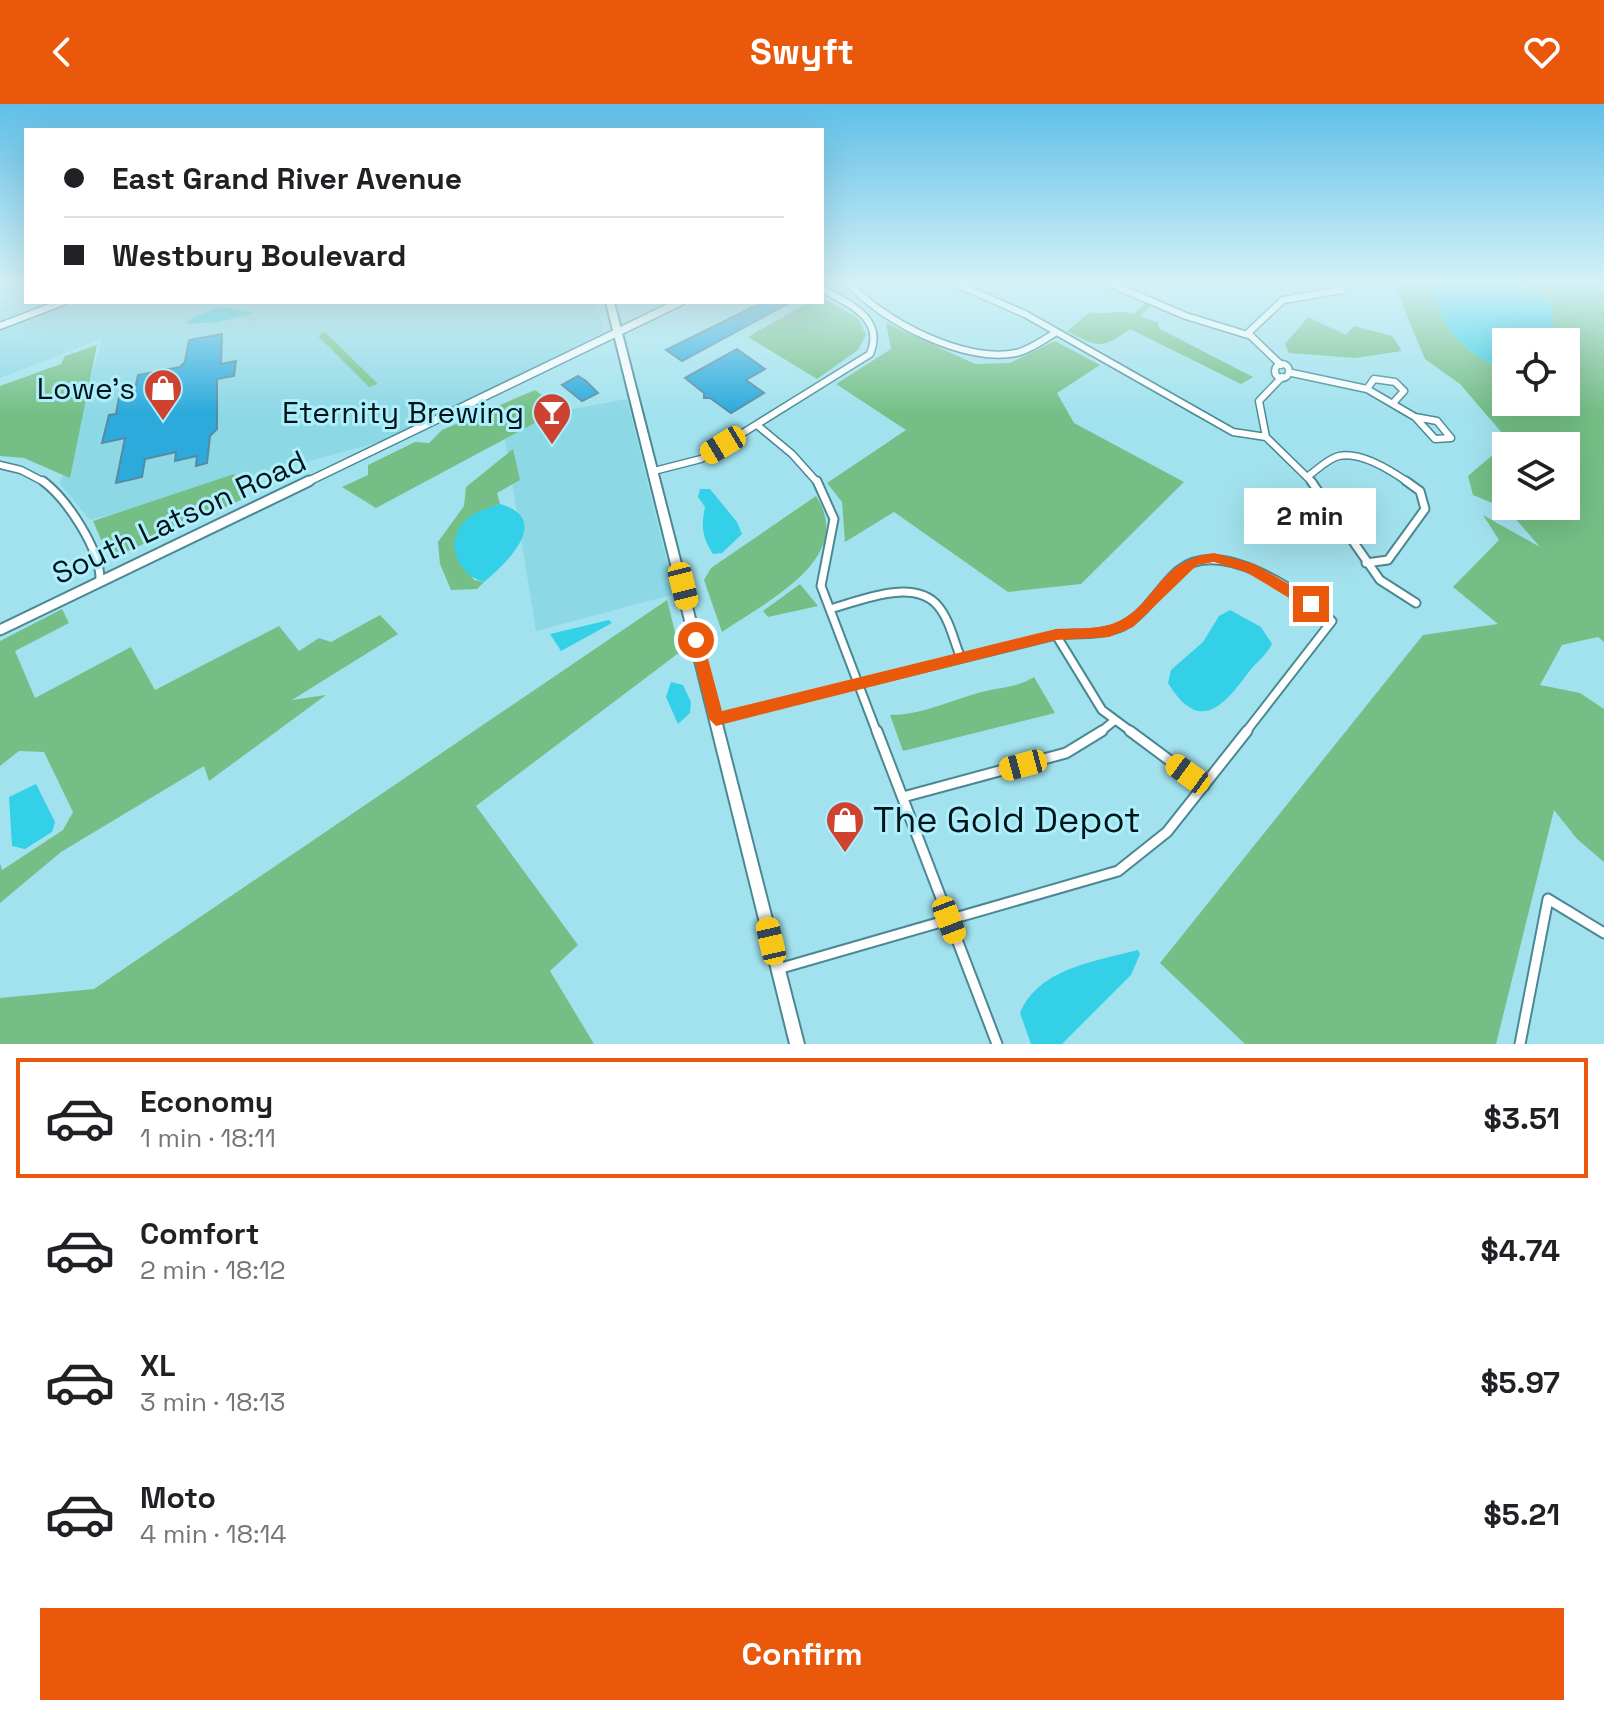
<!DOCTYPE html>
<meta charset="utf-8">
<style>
:root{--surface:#fff;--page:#f2f2f2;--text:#202124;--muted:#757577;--line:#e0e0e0;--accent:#ea580c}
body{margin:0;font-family:"Space Grotesk",sans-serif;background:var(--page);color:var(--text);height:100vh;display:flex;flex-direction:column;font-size:30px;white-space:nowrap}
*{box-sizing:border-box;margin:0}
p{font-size:26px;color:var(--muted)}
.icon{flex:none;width:44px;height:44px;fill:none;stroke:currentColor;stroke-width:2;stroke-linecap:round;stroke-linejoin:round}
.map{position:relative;height:940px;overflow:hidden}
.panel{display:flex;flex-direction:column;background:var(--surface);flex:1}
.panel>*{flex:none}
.hud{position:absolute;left:24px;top:24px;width:800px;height:176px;border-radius:0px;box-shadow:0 8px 32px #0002;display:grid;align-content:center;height:176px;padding:0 40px;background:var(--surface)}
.buttons{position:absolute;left:1492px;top:224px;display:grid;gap:16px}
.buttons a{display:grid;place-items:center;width:88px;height:88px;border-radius:0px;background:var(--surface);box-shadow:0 8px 32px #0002;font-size:40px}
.end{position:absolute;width:36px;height:36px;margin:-18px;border:10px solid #ea580c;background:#fff;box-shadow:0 0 0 4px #fff}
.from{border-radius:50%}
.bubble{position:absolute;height:56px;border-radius:0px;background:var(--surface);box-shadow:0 8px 32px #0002;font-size:26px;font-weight:700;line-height:56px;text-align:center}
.car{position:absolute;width:24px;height:48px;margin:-24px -12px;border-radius:10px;box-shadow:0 0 6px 2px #0007;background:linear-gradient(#f5c518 24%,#345 0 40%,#f5c518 0 76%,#345 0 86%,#f5c518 0)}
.hud b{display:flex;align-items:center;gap:28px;height:76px;font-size:30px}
.hud b+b{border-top:2px solid var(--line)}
.hud i{width:20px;height:20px;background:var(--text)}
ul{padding:14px 0 0;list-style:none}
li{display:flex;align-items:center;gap:24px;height:120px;margin:0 16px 12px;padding:0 24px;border:4px solid transparent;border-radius:0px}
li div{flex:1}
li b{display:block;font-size:30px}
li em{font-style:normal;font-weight:700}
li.on{border-color:var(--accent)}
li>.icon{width:72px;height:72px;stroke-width:1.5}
.primary-button{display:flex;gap:16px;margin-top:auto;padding:16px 40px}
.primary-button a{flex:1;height:92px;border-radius:0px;background:var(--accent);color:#fff;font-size:32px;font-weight:700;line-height:92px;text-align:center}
header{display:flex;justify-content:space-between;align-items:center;height:104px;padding:0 40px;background:var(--accent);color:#fff;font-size:36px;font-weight:700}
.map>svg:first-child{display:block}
</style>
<header><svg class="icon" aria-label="back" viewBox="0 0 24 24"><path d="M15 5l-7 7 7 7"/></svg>Swyft<svg class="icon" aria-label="heart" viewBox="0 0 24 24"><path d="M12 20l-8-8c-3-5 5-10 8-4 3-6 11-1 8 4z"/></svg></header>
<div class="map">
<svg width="1604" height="940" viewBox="0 0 1604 940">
<rect width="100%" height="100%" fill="#a2e2ee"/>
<path fill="#8dd8e5" d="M 0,178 L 26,178 L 26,198 L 596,198 L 603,228 L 391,335 L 90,416 L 60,380 L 102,235 L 0,274 Z
M 627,295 L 675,490 L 536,527 L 505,335 L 551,309 Z"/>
<path fill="#75bf86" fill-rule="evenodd" d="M 1393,178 L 1431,178 C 1439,223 1463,249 1506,266 L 1506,298 L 1566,298 L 1566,238 L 1561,238 L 1553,221 L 1552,200 L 1540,189 L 1515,178 L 1604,178 L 1604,538 L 1598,533 L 1562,541 L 1540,581 L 1580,589 L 1604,605 L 1604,758 L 1577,735 L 1554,706 L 1496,940 L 1245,940 L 1160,859 L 1423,531 L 1498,520 L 1453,483 L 1499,436 L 1483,411 L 1540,443 L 1507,405 L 1473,391 L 1468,372 L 1509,337 L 1460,280 L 1425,255 ZM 1506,342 L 1566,342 L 1566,402 L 1506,402 Z
M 822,193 L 858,214 L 866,231 L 858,246 L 817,275 L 748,233 L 809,198 L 822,198 Z
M 1146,198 L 1153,201 L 1140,212 L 1157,218 L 1160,225 L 1253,273 L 1241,280 L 1130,225 C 1101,246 1098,243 1067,227 L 1090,208 C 1106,212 1118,205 1134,210 Z
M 1308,213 L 1346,231 L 1354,222 L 1392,232 L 1402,247 L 1355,254 L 1289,249 L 1285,240 Z
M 886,219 L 975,260 L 1010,259 L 1055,237 L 1100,261 L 1057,289 L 1074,319 L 1184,378 L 1081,480 L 1008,488 L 894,408 L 845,438 L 842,398 L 827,379 L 906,326 L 836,280 L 891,245 Z
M 325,228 L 378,280 L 369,283 L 318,232 Z
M 97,241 L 70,374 L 24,354 L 0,352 L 0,282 L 61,260 L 65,252 Z
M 535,286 L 561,305 L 376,404 L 342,383 L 368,371 L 368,361 L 415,338 L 429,339 L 442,326 Z
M 513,345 L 520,376 L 497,389 L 500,400 C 474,409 461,417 455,445 L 474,476 L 484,478 L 477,485 L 451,486 L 440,460 L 438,438 L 464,402 L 466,383 Z
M 234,370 L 243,395 L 119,451 L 106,447 L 93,417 Z
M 816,392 C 857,455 765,498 722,528 L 704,476 L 711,464 Z
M 800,480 L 818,502 L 768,513 L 763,507 Z
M 667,496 L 680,548 L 476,702 L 578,841 L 550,867 L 594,940 L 0,940 L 0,894 L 94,885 Z
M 62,505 L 69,519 L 15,547 L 35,594 L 131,543 L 155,586 L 279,522 L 299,547 L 319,534 L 331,538 L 380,511 L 398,530 L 292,596 L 326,591 L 209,677 L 204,662 L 61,748 L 0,799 L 0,759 L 2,766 L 63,726 L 73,708 L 44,648 L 19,647 L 0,662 L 0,537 Z
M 1034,573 L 1055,609 L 903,647 L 890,611 C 921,611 946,598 975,590 C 996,583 1015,585 1034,573 Z"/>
<path fill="#33d0e7" d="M 1431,178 C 1471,174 1521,170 1552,200 L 1553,221 L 1561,238 L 1506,238 L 1506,266 C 1463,249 1439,223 1431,178 Z
M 222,203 L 254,209 L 218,218 L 186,220 L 193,213 Z
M 700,385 L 710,385 L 737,418 L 742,430 L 722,449 L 713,450 C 702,433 701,422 705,403 L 698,393 Z
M 500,400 C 553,415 507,459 484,478 C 459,472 443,439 465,417 C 474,408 488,404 500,400 Z
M 1230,506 L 1261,523 L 1272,540 C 1266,552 1256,558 1248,569 C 1223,603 1199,630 1168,579 L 1171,566 L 1203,538 L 1219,512 Z
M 609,516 L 612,519 L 561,547 L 550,530 Z
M 671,578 L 683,581 L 691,598 L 690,609 L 678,620 L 666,593 Z
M 36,680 L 55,718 L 52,728 L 25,745 L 12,742 L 9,693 Z
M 1138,846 L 1140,850 L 1131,871 L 1062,940 L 1031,940 L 1020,909 C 1039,864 1096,857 1138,846 Z"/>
<path fill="#2caadc" stroke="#568aa2" stroke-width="2" d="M 763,198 L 791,198 L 682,257 L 666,246 Z
M 222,230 L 221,260 L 236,257 L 234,272 L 217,275 L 217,325 L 210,332 L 207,359 L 196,362 L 197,352 L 175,357 L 176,348 L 145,355 L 142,373 L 116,379 L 125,334 L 102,339 L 109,311 L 116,310 L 119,293 L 134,290 L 138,271 L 180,263 L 185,258 L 189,236 Z
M 737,245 L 765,265 L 746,276 L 764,289 L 731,309 L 710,294 L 704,294 L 704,289 L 685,274 Z
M 578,272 L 586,277 L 598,289 L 582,297 L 562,281 Z"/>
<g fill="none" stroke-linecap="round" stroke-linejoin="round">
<g stroke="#4a8893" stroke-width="9">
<path id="street-far2" d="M 848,178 C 880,216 965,260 1016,249 C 1030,246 1043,236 1055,229
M 952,178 L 1025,210 L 1233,328 L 1266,333
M 1106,178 L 1186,212 L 1251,232 L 1281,261
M 0,222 L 63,198
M 1248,229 L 1283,196 L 1343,186 L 1345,178
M1275 267a7 7 0 1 1 14 0a7 7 0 1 1-14 0Z
M 1292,269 L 1367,285 L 1415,313
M 1282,273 L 1259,297 L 1266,333 L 1313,379
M 1367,285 L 1374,275 L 1395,278 L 1404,287 L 1394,298
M 1415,313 L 1437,317 L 1451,334 L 1435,335 Z
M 757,321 L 792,350 L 818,379
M 0,361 L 21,366 L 46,379
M 654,367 L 701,355 L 870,250 C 885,214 849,200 822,185
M 1307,373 C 1317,366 1327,355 1339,352 C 1361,347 1392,367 1409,379"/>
</g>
<g stroke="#4a8893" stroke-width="11">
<path id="street-far1" d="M 43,377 C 67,395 100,445 100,475
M 817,377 L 834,415 L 821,482 L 877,629
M 1311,377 L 1380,476 L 1416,499
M 1366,459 L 1388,456 L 1425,405 L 1420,387 L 1406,377
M 830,505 C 859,497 914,473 938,502 C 950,516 954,538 961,554
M 1056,531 L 1102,606 L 1133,629
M 716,615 L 1056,531 C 1078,529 1102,532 1123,522 C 1146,510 1159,483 1179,466 C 1221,433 1301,488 1332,517 L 1245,629
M 1099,629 L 1114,617"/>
</g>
<g stroke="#4a8893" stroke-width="13">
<path id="street" d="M 877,627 L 997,940
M 1130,627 L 1204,682
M 903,693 L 1066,649 L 1102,627
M 778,865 L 1118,767 L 1167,728 L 1247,627
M 1520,940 L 1548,795 L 1604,829"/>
</g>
<g stroke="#4a8893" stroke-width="10">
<path id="secondary-far1" d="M 305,379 L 680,198"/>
</g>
<g stroke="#4a8893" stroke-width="13">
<path id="secondary" d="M 0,526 L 309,377"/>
</g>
<g stroke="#4a8893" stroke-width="4">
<path id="primary" d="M 606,198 L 614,198 L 804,940 L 790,940 Z"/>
</g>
<use href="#street-far2" stroke="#fff" stroke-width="6"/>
<use href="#street-far1" stroke="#fff" stroke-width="7"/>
<use href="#street" stroke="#fff" stroke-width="9"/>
<use href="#secondary-far1" stroke="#fff" stroke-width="7"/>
<use href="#secondary" stroke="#fff" stroke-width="9"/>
<use href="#primary" fill="#fff" fill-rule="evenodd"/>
</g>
<linearGradient id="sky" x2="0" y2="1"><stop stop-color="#5fbfe8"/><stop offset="0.58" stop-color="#d5f2f7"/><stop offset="1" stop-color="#d5f2f7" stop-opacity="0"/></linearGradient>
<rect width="1604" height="309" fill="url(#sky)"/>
<path fill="#ea580c" d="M 1214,449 L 1254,460 L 1316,496 L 1316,504 L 1306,504 L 1246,468 L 1214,458 L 1197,461 L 1133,523 L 1109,533 L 1056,536 L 716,622 L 709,615 L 689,536 L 696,530 L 703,536 L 722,607 L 1056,525 C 1076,524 1101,526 1119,517 C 1158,498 1157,457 1214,449 Z"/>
<defs>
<g id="shop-pin" transform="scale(2)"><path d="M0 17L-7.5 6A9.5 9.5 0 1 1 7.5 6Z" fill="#ce4231" stroke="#afeffb"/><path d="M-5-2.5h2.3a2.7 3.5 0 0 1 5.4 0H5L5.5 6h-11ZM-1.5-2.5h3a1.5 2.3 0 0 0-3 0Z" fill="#fff"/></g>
<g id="bar-pin" transform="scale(2)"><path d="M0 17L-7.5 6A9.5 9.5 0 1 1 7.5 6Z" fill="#ce4231" stroke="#afeffb"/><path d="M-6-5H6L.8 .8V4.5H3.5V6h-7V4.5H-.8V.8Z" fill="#fff"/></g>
</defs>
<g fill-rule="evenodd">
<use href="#shop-pin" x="163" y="284"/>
<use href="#bar-pin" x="552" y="308"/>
<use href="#shop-pin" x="845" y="716"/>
</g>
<g text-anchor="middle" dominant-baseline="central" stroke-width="6" stroke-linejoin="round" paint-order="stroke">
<g font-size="30" fill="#001519" stroke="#afeffb" text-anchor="end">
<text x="135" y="284">Lowe's</text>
<text x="524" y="308">Eternity Brewing</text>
</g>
<g font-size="30" fill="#001519" stroke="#afeffb">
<text transform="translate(179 413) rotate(-25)">South Latson Road</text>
</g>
<g font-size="36" fill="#001519" stroke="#afeffb" text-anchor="start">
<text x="873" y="716">The Gold Depot</text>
</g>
</g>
</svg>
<div class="buttons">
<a><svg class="icon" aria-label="locate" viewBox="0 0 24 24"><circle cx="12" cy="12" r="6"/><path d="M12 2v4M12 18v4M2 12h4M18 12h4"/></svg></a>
<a><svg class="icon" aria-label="layers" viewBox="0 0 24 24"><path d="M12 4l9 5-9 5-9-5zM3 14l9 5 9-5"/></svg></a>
</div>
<i class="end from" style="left:696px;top:536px"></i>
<i class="end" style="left:1311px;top:500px"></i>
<div class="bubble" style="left:1244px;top:384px;width:132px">2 min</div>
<i class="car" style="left:723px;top:341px;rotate:239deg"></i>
<i class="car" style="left:683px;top:482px;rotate:166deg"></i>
<i class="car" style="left:1023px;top:661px;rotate:255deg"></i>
<i class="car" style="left:1188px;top:670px;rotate:306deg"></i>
<i class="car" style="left:949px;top:816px;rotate:159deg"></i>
<i class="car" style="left:771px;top:837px;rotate:347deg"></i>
<div class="hud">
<b><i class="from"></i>East Grand River Avenue</b>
<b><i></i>Westbury Boulevard</b>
</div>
</div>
<section class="panel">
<ul>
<li class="on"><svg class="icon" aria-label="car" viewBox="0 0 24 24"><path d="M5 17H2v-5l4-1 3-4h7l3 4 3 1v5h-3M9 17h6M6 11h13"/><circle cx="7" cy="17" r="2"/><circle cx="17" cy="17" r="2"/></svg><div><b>Economy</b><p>1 min · 18:11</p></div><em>$3.51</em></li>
<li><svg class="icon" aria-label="car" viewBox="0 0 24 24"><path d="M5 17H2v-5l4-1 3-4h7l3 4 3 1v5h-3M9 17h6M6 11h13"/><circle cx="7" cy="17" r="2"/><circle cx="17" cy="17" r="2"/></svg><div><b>Comfort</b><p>2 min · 18:12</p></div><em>$4.74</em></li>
<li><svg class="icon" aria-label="car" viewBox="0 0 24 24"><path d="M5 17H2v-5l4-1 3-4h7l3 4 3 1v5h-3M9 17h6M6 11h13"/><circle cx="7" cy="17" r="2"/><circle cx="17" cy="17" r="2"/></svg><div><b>XL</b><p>3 min · 18:13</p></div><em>$5.97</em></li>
<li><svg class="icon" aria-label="car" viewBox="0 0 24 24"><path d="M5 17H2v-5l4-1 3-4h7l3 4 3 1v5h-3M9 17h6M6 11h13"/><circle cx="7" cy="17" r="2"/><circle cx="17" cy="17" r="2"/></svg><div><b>Moto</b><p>4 min · 18:14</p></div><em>$5.21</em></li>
</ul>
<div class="primary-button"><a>Confirm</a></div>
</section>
